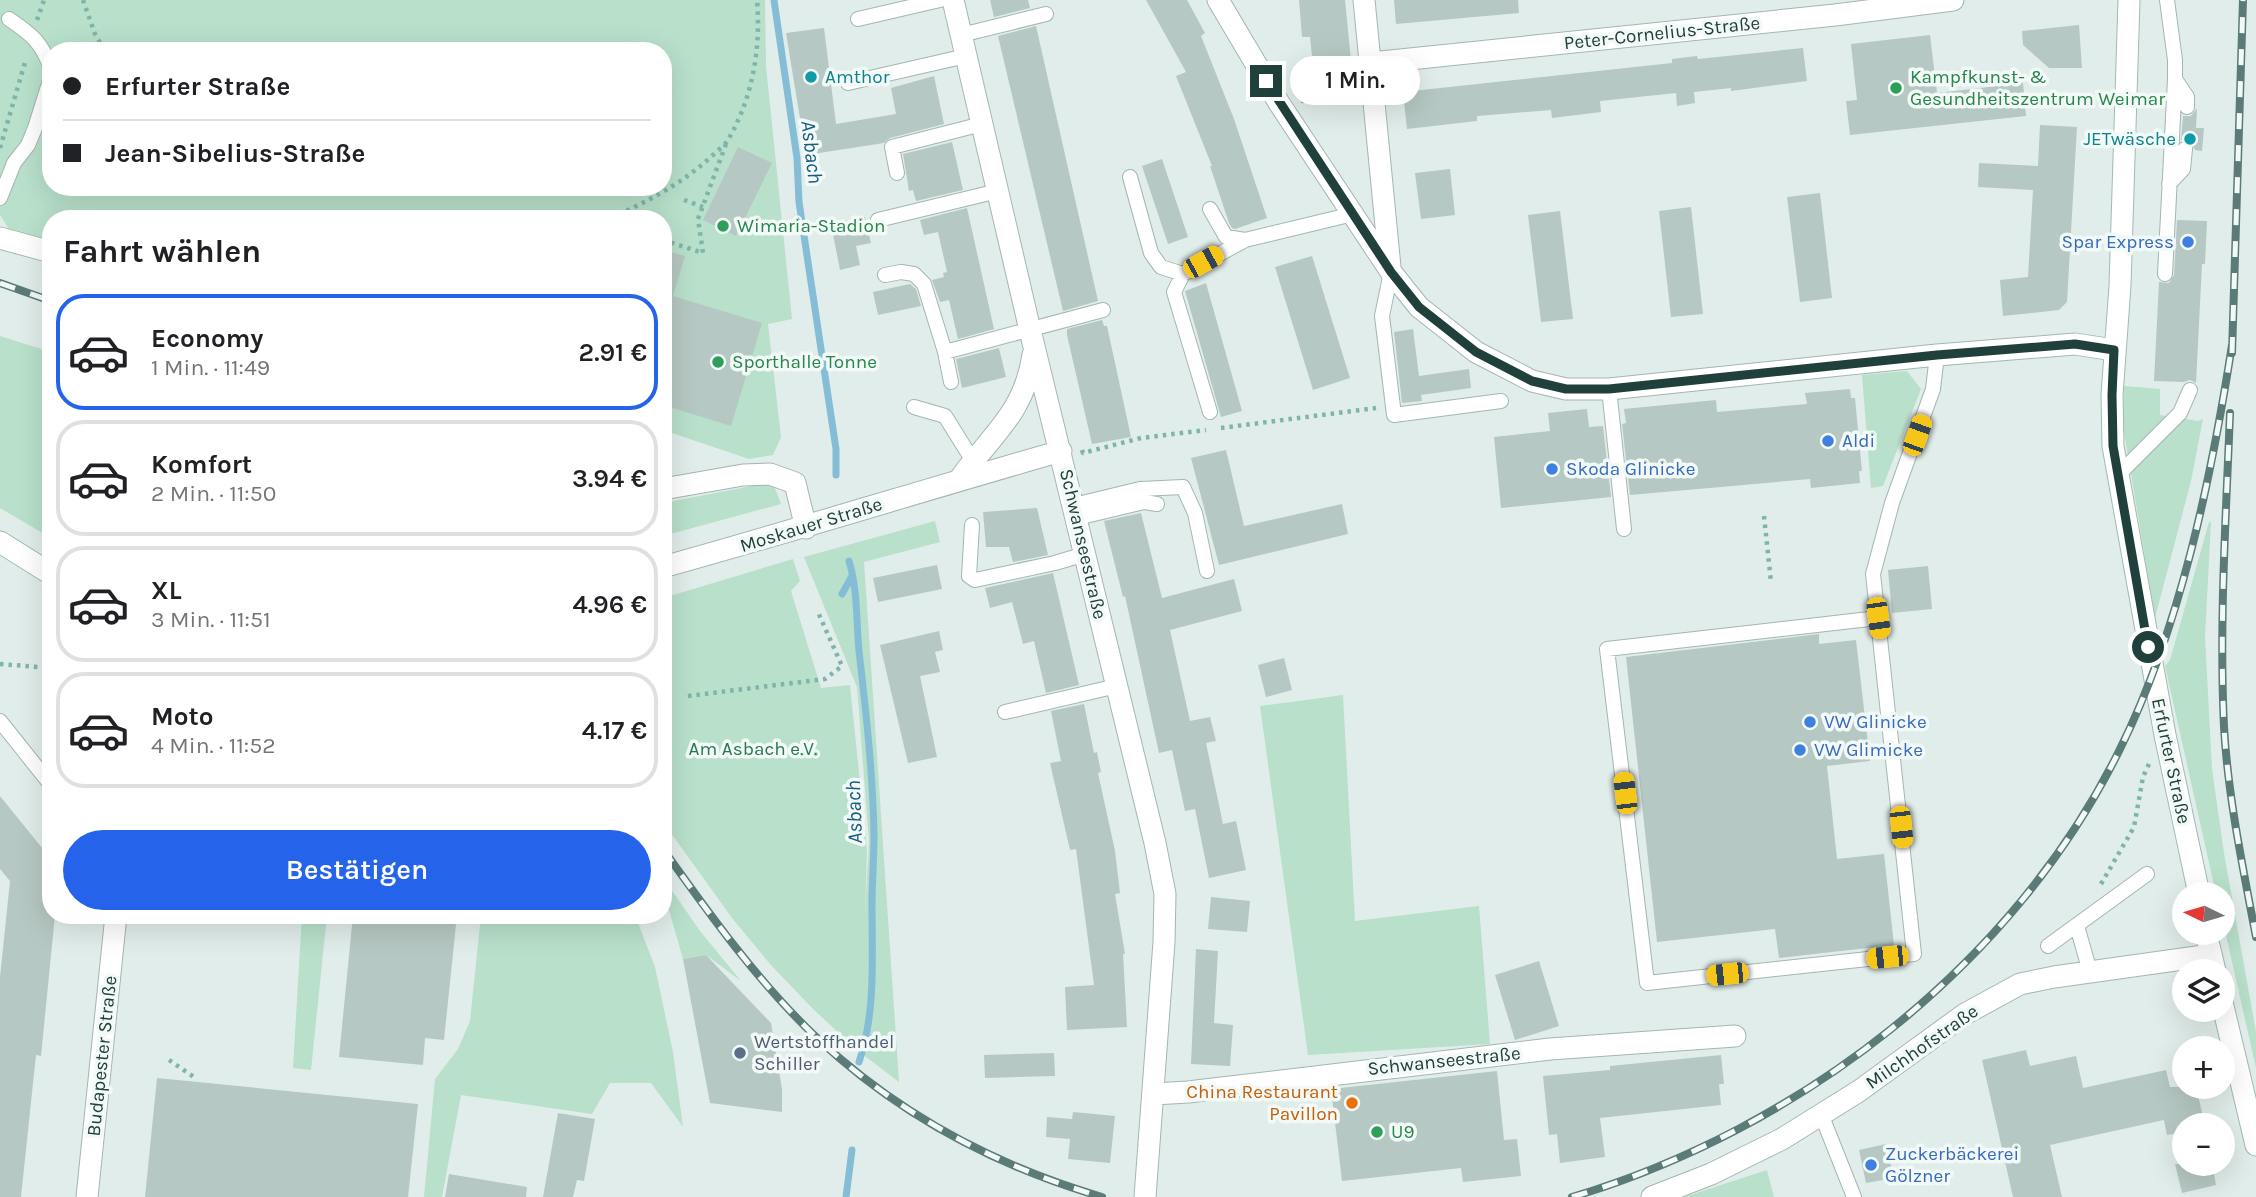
<!DOCTYPE html>
<html lang="de">
<meta charset="utf-8">
<style>
:root{--surface:#fff;--page:#f2f2f2;--text:#202124;--muted:#757577;--line:#e0e0e0;--accent:#2563eb}
body{margin:0;font-family:Karla,sans-serif;background:var(--page);color:var(--text);height:100vh;display:flex;flex-direction:column;font-size:26px;white-space:nowrap}
*{box-sizing:border-box;margin:0}
p{font-size:23px;color:var(--muted)}
.icon{flex:none;width:38px;height:38px;fill:none;stroke:currentColor;stroke-width:2;stroke-linecap:round;stroke-linejoin:round}
.map{position:relative;flex:1;overflow:hidden}
.panel{position:absolute;left:42px;top:210px;width:630px;height:714px;display:flex;flex-direction:column;background:var(--surface);border-radius:28px;box-shadow:0 7px 28px #0002}
.panel>*{flex:none}
.hud{position:absolute;left:42px;top:42px;width:630px;height:154px;border-radius:28px;box-shadow:0 7px 28px #0002;display:grid;align-content:center;height:154px;padding:0 21px;background:var(--surface)}
.needle{width:46px;rotate:275deg}
.buttons{position:absolute;left:2172px;top:882px;display:grid;gap:14px}
.buttons a{display:grid;place-items:center;width:63px;height:63px;border-radius:50%;background:var(--surface);box-shadow:0 7px 28px #0002;font-size:35px}
.end{position:absolute;width:32px;height:32px;margin:-16px;border:9px solid #20403c;background:#fff;box-shadow:0 0 0 4px #fff}
.from{border-radius:50%}
.bubble{position:absolute;height:49px;border-radius:24px;background:var(--surface);box-shadow:0 7px 28px #0002;font-size:23px;font-weight:600;line-height:49px;text-align:center}
.car{position:absolute;width:21px;height:42px;margin:-21px -10px;border-radius:9px;box-shadow:0 0 5px 2px #0007;background:linear-gradient(#f5c518 24%,#345 0 40%,#f5c518 0 76%,#345 0 86%,#f5c518 0)}
.hud b{display:flex;align-items:center;gap:24px;height:66px;font-size:26px}
.hud b+b{border-top:2px solid var(--line)}
.hud i{width:18px;height:18px;background:var(--text)}
ul{padding:0;list-style:none}
li{display:flex;align-items:center;gap:21px;height:116px;margin:0 14px 10px;padding:0 7px;border:4px solid var(--line);border-radius:28px}
li div{flex:1}
li b{display:block;font-size:26px}
li em{font-style:normal;font-weight:600}
li.selected{border-color:var(--accent)}
li>.icon{width:63px;height:63px;stroke-width:1.5}
h2{padding:0 21px;font-size:32px;line-height:84px}
.cta{display:flex;gap:14px;margin-top:auto;padding:14px 21px}
.cta a{flex:1;height:80px;border-radius:42px;background:var(--accent);color:#fff;font-size:28px;font-weight:600;line-height:80px;text-align:center}
.map>svg:first-child{display:block}
</style>
<div class="map">
<svg width="2256" height="1197" viewBox="0 0 2256 1197">
<rect width="100%" height="100%" fill="#e1edea"/>
<path fill="#b8e0ca" fill-rule="evenodd" d="M 0,0 L 765,0 L 766,66 L 792,319 L 768,324 L 781,437 L 773,455 L 749,459 L 663,430 L 663,219 L 51,219 L 51,246 L 12,234 L 0,215 ZM 51,51 L 663,51 L 663,187 L 51,187 Z
M 0,336 L 51,352 L 51,538 L 0,508 Z
M 1907,371 L 1921,389 L 1883,486 L 1871,488 L 1862,375 Z
M 2124,386 L 2160,389 L 2160,415 L 2198,421 L 2203,419 L 2191,481 L 2155,618 L 2123,426 Z
M 762,484 L 774,486 L 781,504 L 663,536 L 663,503 Z
M 935,521 L 940,542 L 864,562 L 899,1082 L 857,1050 L 812,1008 L 770,964 L 732,918 L 663,822 L 663,598 L 793,559 L 800,581 L 791,591 L 821,688 L 850,685 L 867,851 L 865,915 L 869,841 L 857,687 L 804,557 Z
M 2209,522 L 2211,522 L 2205,637 L 2212,769 L 2224,853 L 2256,1032 L 2256,1068 L 2223,922 L 2222,894 L 2216,894 L 2165,666 L 2170,660 Z
M 1343,695 L 1355,921 L 1479,906 L 1490,1044 L 1308,1055 L 1260,706 Z
M 663,882 L 666,882 L 700,931 L 741,981 L 706,955 L 683,959 L 663,889 Z
M 302,915 L 327,915 L 311,1070 L 293,1068 Z
M 481,915 L 635,915 L 655,967 L 673,1052 L 683,1127 L 651,1083 L 610,1083 L 592,1114 L 461,1095 L 442,1197 L 424,1197 L 435,1079 L 458,1049 L 470,1021 Z
M 1767,1170 L 1774,1197 L 1684,1197 Z"/>
<g fill="none" stroke-linecap="round" stroke-linejoin="round">
<path stroke="#85bdd7" stroke-width="7" d="M 774,0 L 797,158 L 799,202 L 836,449 L 836,475
M 849,561 C 858,591 856,620 859,651 C 866,712 873,774 874,836 C 874,859 872,882 872,905 C 872,956 876,1013 859,1062
M 842,594 L 852,576
M 846,1197 L 852,1150"/>
</g>
<path fill="#b6c8c3" d="M 990,0 L 1028,0 L 1030,8 L 994,17 Z
M 1146,0 L 1187,0 L 1205,33 L 1201,36 L 1234,119 L 1267,218 L 1235,229 L 1232,228 L 1229,223 L 1210,166 L 1212,166 L 1176,76 L 1186,72 Z
M 1299,0 L 1345,0 L 1354,91 L 1316,95 L 1310,37 L 1302,37 Z
M 1394,0 L 1518,0 L 1519,13 L 1396,24 Z
M 2079,25 L 2082,68 L 2049,68 L 2023,45 L 2022,31 Z
M 1036,26 L 1098,301 L 1063,311 L 998,36 Z
M 824,28 L 836,124 L 896,114 L 891,88 L 934,76 L 944,124 L 890,138 L 884,143 L 806,155 L 786,33 Z
M 1930,35 L 1937,93 L 2023,83 L 2026,116 L 1850,135 L 1846,101 L 1857,100 L 1851,44 Z
M 1803,48 L 1807,81 L 1731,91 L 1731,88 L 1694,92 L 1695,103 L 1677,106 L 1676,93 L 1600,101 L 1601,112 L 1552,118 L 1551,110 L 1477,116 L 1477,121 L 1407,129 L 1403,92 L 1672,63 L 1672,59 L 1697,56 L 1698,59 Z
M 2197,108 L 2196,128 L 2204,128 L 2202,151 L 2195,150 L 2190,141 L 2181,140 L 2183,116 L 2191,116 Z
M 2040,125 L 2077,127 L 2067,302 L 2059,310 L 2003,316 L 2000,280 L 2028,277 L 2033,190 L 1978,187 L 1979,163 L 2038,166 Z
M 952,142 L 963,190 L 916,201 L 913,190 L 909,191 L 903,154 Z
M 738,147 L 772,163 L 736,236 L 703,220 Z
M 1162,159 L 1188,237 L 1168,244 L 1142,166 Z
M 1450,169 L 1455,215 L 1421,219 L 1415,173 Z
M 1820,193 L 1832,298 L 1800,302 L 1787,197 Z
M 1691,207 L 1703,314 L 1671,317 L 1659,211 Z
M 967,208 L 994,329 L 958,339 L 949,300 L 940,302 L 932,280 L 944,277 L 943,273 L 947,272 L 938,232 L 924,235 L 920,220 Z
M 1560,211 L 1573,319 L 1541,322 L 1528,215 Z
M 865,217 L 871,243 L 856,246 L 860,265 L 840,270 L 831,224 Z
M 2177,220 L 2207,221 L 2205,264 L 2202,264 L 2196,383 L 2190,380 L 2184,382 L 2154,381 L 2159,282 L 2169,283 L 2174,275 Z
M 663,250 L 685,256 L 673,296 L 762,323 L 731,426 L 663,405 Z
M 1312,256 L 1350,378 L 1313,390 L 1275,267 Z
M 1206,283 L 1242,411 L 1221,417 L 1185,291 Z
M 910,284 L 916,289 L 921,306 L 878,315 L 873,292 Z
M 1102,320 L 1104,326 L 1107,326 L 1131,437 L 1092,444 L 1067,335 L 1067,329 Z
M 1413,329 L 1419,376 L 1469,369 L 1471,388 L 1421,395 L 1422,401 L 1402,403 L 1394,332 Z
M 999,348 L 1006,377 L 962,388 L 956,359 Z
M 1850,389 L 1851,398 L 1855,398 L 1862,471 L 1859,471 L 1860,483 L 1811,488 L 1810,479 L 1630,495 L 1622,424 L 1626,423 L 1624,409 L 1716,400 L 1717,412 L 1807,404 L 1805,393 Z
M 1587,409 L 1589,427 L 1603,426 L 1611,497 L 1501,508 L 1494,437 L 1550,431 L 1548,413 Z
M 1226,450 L 1244,526 L 1342,504 L 1348,534 L 1219,565 L 1191,458 Z
M 1037,508 L 1048,555 L 1013,562 L 1009,547 L 986,547 L 983,512 Z
M 1141,513 L 1162,598 L 1234,579 L 1242,611 L 1170,630 L 1190,721 L 1210,717 L 1216,741 L 1206,743 L 1223,824 L 1236,821 L 1246,870 L 1209,878 L 1195,809 L 1185,811 L 1172,750 L 1159,753 L 1125,596 L 1123,597 L 1104,521 Z
M 937,565 L 942,589 L 878,602 L 873,578 Z
M 1928,566 L 1932,609 L 1892,613 L 1888,570 Z
M 1053,573 L 1079,685 L 1046,693 L 1034,641 L 1023,644 L 1012,602 L 990,608 L 985,588 Z
M 939,631 L 943,650 L 935,652 L 940,672 L 920,676 L 937,757 L 908,763 L 880,645 Z
M 1819,634 L 1819,644 L 1856,640 L 1870,761 L 1827,766 L 1837,859 L 1884,854 L 1894,945 L 1779,958 L 1775,929 L 1657,942 L 1626,657 Z
M 1284,658 L 1292,690 L 1266,697 L 1258,665 Z
M 1084,704 L 1094,753 L 1097,752 L 1101,772 L 1098,773 L 1115,851 L 1120,893 L 1115,894 L 1125,954 L 1123,954 L 1127,1027 L 1067,1030 L 1065,987 L 1094,985 L 1076,849 L 1070,850 L 1050,763 L 1061,761 L 1051,711 Z
M 0,796 L 51,859 L 51,915 L 55,915 L 41,1056 L 36,1055 L 21,1197 L 0,1197 L 0,977 L 10,881 L 0,869 Z
M 1211,897 L 1250,901 L 1247,932 L 1208,929 Z
M 353,915 L 457,915 L 444,1040 L 425,1038 L 423,1065 L 339,1057 Z
M 1196,949 L 1218,951 L 1214,1023 L 1233,1025 L 1230,1066 L 1191,1064 Z
M 706,955 L 771,1023 L 782,1089 L 782,1112 L 710,1103 L 683,959 Z
M 1539,961 L 1559,1026 L 1515,1040 L 1495,975 Z
M 2026,1050 L 2030,1066 L 2076,1056 L 2083,1088 L 2166,1070 L 2170,1087 L 2196,1087 L 2205,1125 L 2184,1125 L 2184,1132 L 2167,1135 L 2164,1120 L 2050,1145 L 2062,1197 L 2013,1197 L 1982,1060 Z
M 1054,1053 L 1055,1076 L 985,1078 L 984,1055 Z
M 1721,1055 L 1724,1084 L 1719,1084 L 1721,1105 L 1600,1118 L 1605,1157 L 1560,1163 L 1557,1134 L 1549,1135 L 1543,1076 L 1610,1070 L 1610,1066 Z
M 1497,1071 L 1504,1140 L 1517,1139 L 1521,1176 L 1463,1182 L 1461,1168 L 1342,1181 L 1331,1089 Z
M 157,1078 L 418,1104 L 408,1197 L 145,1197 Z
M 1073,1112 L 1115,1116 L 1110,1163 L 1068,1159 L 1070,1139 L 1046,1137 L 1047,1117 L 1072,1119 Z
M 558,1113 L 595,1119 L 584,1181 L 577,1180 L 573,1197 L 543,1197 Z
M 1886,1144 L 1894,1178 L 1866,1183 L 1859,1150 Z
M 2175,1164 L 2212,1164 L 2216,1185 L 2182,1193 Z
M 449,1174 L 527,1187 L 526,1197 L 445,1197 Z"/>
<g fill="none" stroke-linecap="round" stroke-linejoin="round">
<g stroke="#a3b6b2" stroke-width="16">
<path id="lane" d="M 9,19 C 31,34 42,42 51,69
M 858,19 L 940,0
M 961,35 L 1046,14
M 2175,79 L 2187,97 L 2187,107
M 848,83 L 966,56
M 897,173 L 892,147 L 982,124
M 1130,177 L 1151,253 L 1161,267 L 1183,274
M 2169,184 L 2183,169 L 2185,149
M 0,198 L 14,163 L 28,145 L 35,128 L 51,77
M 1210,209 L 1226,237 L 1245,240 L 1353,214
M 878,220 L 998,191
M 1391,272 L 1382,316 L 1394,415 L 1501,401
M 2165,274 L 2175,79 L 2175,60 L 2167,0
M 885,275 L 901,272 L 914,274 L 924,284 L 945,352 L 951,382
M 945,352 L 1103,310
M 1609,389 L 1624,529
M 914,407 L 945,416 L 973,461
M 1210,412 L 1174,292 L 1183,274 L 1245,240
M 2117,476 L 2180,413 L 2190,390
M 1074,505 L 1140,489 L 1183,487 L 1195,513 L 1207,571
M 1077,518 L 1144,502 L 1157,504
M 972,525 L 969,576 L 975,580 L 1055,563 L 1085,554
M 1878,618 L 1607,649 L 1647,983 L 1914,954 L 1873,574 L 1892,503 L 1933,389 L 1937,355
M 1005,712 L 1117,686
M 0,721 L 51,785
M 2077,926 L 2090,972
M 2048,946 L 2147,874
M 1821,1114 L 1854,1197"/>
</g>
<g stroke="#a3b6b2" stroke-width="23">
<path id="street" d="M 953,0 L 1030,330 L 1155,843 L 1165,894 L 1164,942 L 1145,1197
M 1218,0 L 1279,103 L 1391,272 L 1419,307 L 1476,352 L 1532,381 L 1566,389 L 1609,389 L 1937,355 L 2075,344 L 2114,350
M 1364,0 L 1390,267
M 1371,63 L 1835,15 L 1953,0
M 0,238 L 51,252
M 959,480 C 991,435 1024,414 1033,355
M 663,489 L 743,475 L 770,474 L 795,483 L 806,528
M 0,542 L 51,574
M 663,567 C 796,530 928,489 1061,451
M 1154,1094 L 1188,1092 L 1550,1049 L 1735,1036
M 87,1197 L 116,915
M 1652,1197 L 1711,1174 L 1782,1139 L 1859,1091 L 1965,1014 L 2020,984 L 2054,977 L 2211,955"/>
</g>
<g stroke="#9fbab5" stroke-width="23">
<path id="secondary" d="M 2129,0 L 2120,286 L 2112,395 L 2113,446 L 2165,735 L 2199,894
M 2206,933 L 2215,971
M 2222,1002 L 2256,1145"/>
</g>
<path stroke="#7fb4ac" stroke-width="4.5" stroke-dasharray="3.5 5" stroke-linecap="butt" d="M 83,0 L 95,34 L 105,51
M 37,20 L 44,0
M 1301,101 L 1352,96
M 0,148 L 26,59
M 684,200 L 703,207
M 633,219 L 628,210 C 660,195 687,179 713,155 C 718,150 725,145 728,140 C 753,97 761,48 757,0
M 663,240 L 703,253 L 698,219 L 726,144
M 1221,428 L 1376,408
M 1082,450 L 1083,453 L 1141,438 L 1206,430
M 1764,516 L 1771,582
M 0,664 L 51,668
M 688,696 L 825,679 L 842,666 L 817,610
M 2101,884 L 2134,827 L 2143,777 L 2149,764
M 169,1060 L 194,1077"/>
<use href="#lane" stroke="#fff" stroke-width="14"/>
<use href="#street" stroke="#fff" stroke-width="21"/>
<use href="#secondary" stroke="#fff" stroke-width="21"/>
<g stroke="#5a7b78" stroke-width="8">
<path id="rail" d="M 0,283 L 51,301
M 2232,353 L 2243,0
M 2230,413 C 2226,517 2219,622 2224,727 C 2228,797 2243,868 2256,937
M 663,849 C 710,915 758,982 817,1038 C 898,1114 996,1166 1102,1197
M 1572,1197 C 1800,1129 2014,965 2120,749 C 2181,626 2211,479 2232,345"/>
</g>
<use href="#rail" stroke="#f2f9f7" stroke-width="5" stroke-dasharray="16" stroke-linecap="butt"/>
</g>
<g fill="none" stroke-linecap="round" stroke-linejoin="round">
<path stroke="#20403c" stroke-width="9" d="M 1266,81 L 1391,272 L 1419,307 L 1476,352 L 1532,381 L 1566,389 L 1609,389 L 1937,355 L 2075,344 L 2114,350 L 2112,395 L 2113,446 L 2148,647"/>
</g>
<g fill="#0f9aa8" stroke="#f2f9f7" stroke-width="2.5">
<circle cx="811" cy="77" r="7"/>
<circle cx="2190" cy="139" r="7"/>
</g>
<g fill="#2e9e5b" stroke="#f2f9f7" stroke-width="2.5">
<circle cx="1896" cy="88" r="7"/>
<circle cx="723" cy="226" r="7"/>
<circle cx="718" cy="362" r="7"/>
<circle cx="1377" cy="1132" r="7"/>
</g>
<g fill="#3f7fe0" stroke="#f2f9f7" stroke-width="2.5">
<circle cx="2188" cy="242" r="7"/>
<circle cx="1828" cy="441" r="7"/>
<circle cx="1552" cy="469" r="7"/>
<circle cx="1810" cy="722" r="7"/>
<circle cx="1800" cy="750" r="7"/>
<circle cx="1871" cy="1165" r="7"/>
</g>
<circle fill="#5c6f8a" stroke="#f2f9f7" stroke-width="2.5" cx="740" cy="1053" r="7"/>
<circle fill="#e8710a" stroke="#f2f9f7" stroke-width="2.5" cx="1352" cy="1103" r="7"/>
<g text-anchor="middle" dominant-baseline="central" stroke-width="7" stroke-linejoin="round" paint-order="stroke">
<g font-size="19" fill="#20403c" stroke="#f2f9f7">
<text transform="translate(1662 33) rotate(-6)">Peter-Cornelius-Straße</text>
<text transform="translate(811 525) rotate(-17)">Moskauer Straße</text>
<text transform="translate(1083 544) rotate(77)">Schwanseestraße</text>
<text transform="translate(2171 761) rotate(78)">Erfurter Straße</text>
<text transform="translate(1922 1047) rotate(-35)">Milchhofstraße</text>
<text transform="translate(102 1056) rotate(-84)">Budapester Straße</text>
<text transform="translate(1444 1061) rotate(-6)">Schwanseestraße</text>
</g>
<g font-size="19" fill="#0d838f" stroke="#f2f9f7" text-anchor="start">
<text x="825" y="77">Amthor</text>
<text x="2176" y="139" text-anchor="end">JETwäsche</text>
</g>
<g font-size="19" fill="#27864d" stroke="#f2f9f7" text-anchor="start">
<text x="1910" y="77">Kampfkunst- &amp;<tspan x="1910" dy="22">Gesundheitszentrum Weimar</tspan></text>
<text x="737" y="226">Wimaria-Stadion</text>
<text x="732" y="362">Sporthalle Tonne</text>
<text x="1391" y="1132">U9</text>
</g>
<g font-size="19" fill="#366cbe" stroke="#f2f9f7" text-anchor="start">
<text x="2174" y="242" text-anchor="end">Spar Express</text>
<text x="1842" y="441">Aldi</text>
<text x="1566" y="469">Skoda Glinicke</text>
<text x="1824" y="722">VW Glinicke</text>
<text x="1814" y="750">VW Glimicke</text>
<text x="1885" y="1154">Zuckerbäckerei<tspan x="1885" dy="22">Gölzner</tspan></text>
</g>
<g font-size="19" fill="#267a54" stroke="#f2f9f7">
<text x="753" y="749">Am Asbach e.V.</text>
</g>
<g font-size="19" fill="#4e5e75" stroke="#f2f9f7" text-anchor="start">
<text x="754" y="1042">Wertstoffhandel<tspan x="754" dy="22">Schiller</tspan></text>
</g>
<g font-size="19" fill="#c56008" stroke="#f2f9f7" text-anchor="end">
<text x="1338" y="1092">China Restaurant<tspan x="1338" dy="22">Pavillon</tspan></text>
</g>
<g font-size="21" font-style="italic" fill="#155d81" stroke="#f2f9f7">
<text transform="translate(812 152) rotate(83)">Asbach</text>
<text transform="translate(854 812) rotate(-92)">Asbach</text>
</g>
</g>
</svg>
<div class="buttons">
<a><svg class="needle" viewBox="-14 -14 28 28"><path d="M0-13l5 13h-10z" fill="#e53935"/><path d="M0 13l5-13h-10z" fill="#757577"/></svg></a>
<a><svg class="icon" aria-label="layers" viewBox="0 0 24 24"><path d="M12 4l9 5-9 5-9-5zM3 14l9 5 9-5"/></svg></a>
<a>+</a>
<a>−</a>
</div>
<i class="end from" style="left:2148px;top:647px"></i>
<i class="end" style="left:1266px;top:81px"></i>
<div class="bubble" style="left:1290px;top:56px;width:130px">1 Min.</div>
<i class="car" style="left:1203px;top:262px;rotate:61deg"></i>
<i class="car" style="left:1917px;top:435px;rotate:20deg"></i>
<i class="car" style="left:1878px;top:618px;rotate:172deg"></i>
<i class="car" style="left:1625px;top:793px;rotate:353deg"></i>
<i class="car" style="left:1901px;top:827px;rotate:174deg"></i>
<i class="car" style="left:1887px;top:957px;rotate:264deg"></i>
<i class="car" style="left:1727px;top:974px;rotate:264deg"></i>
<div class="hud">
<b><i class="from"></i>Erfurter Straße</b>
<b><i></i>Jean-Sibelius-Straße</b>
</div>
<section class="panel">
<h2>Fahrt wählen</h2>
<ul>
<li class="selected"><svg class="icon" aria-label="car" viewBox="0 0 24 24"><path d="M5 17H2v-5l4-1 3-4h7l3 4 3 1v5h-3M9 17h6M6 11h13"/><circle cx="7" cy="17" r="2"/><circle cx="17" cy="17" r="2"/></svg><div><b>Economy</b><p>1 Min. · 11:49</p></div><em>2.91 €</em></li>
<li><svg class="icon" aria-label="car" viewBox="0 0 24 24"><path d="M5 17H2v-5l4-1 3-4h7l3 4 3 1v5h-3M9 17h6M6 11h13"/><circle cx="7" cy="17" r="2"/><circle cx="17" cy="17" r="2"/></svg><div><b>Komfort</b><p>2 Min. · 11:50</p></div><em>3.94 €</em></li>
<li><svg class="icon" aria-label="car" viewBox="0 0 24 24"><path d="M5 17H2v-5l4-1 3-4h7l3 4 3 1v5h-3M9 17h6M6 11h13"/><circle cx="7" cy="17" r="2"/><circle cx="17" cy="17" r="2"/></svg><div><b>XL</b><p>3 Min. · 11:51</p></div><em>4.96 €</em></li>
<li><svg class="icon" aria-label="car" viewBox="0 0 24 24"><path d="M5 17H2v-5l4-1 3-4h7l3 4 3 1v5h-3M9 17h6M6 11h13"/><circle cx="7" cy="17" r="2"/><circle cx="17" cy="17" r="2"/></svg><div><b>Moto</b><p>4 Min. · 11:52</p></div><em>4.17 €</em></li>
</ul>
<div class="cta"><a>Bestätigen</a></div>
</section>
</div>
